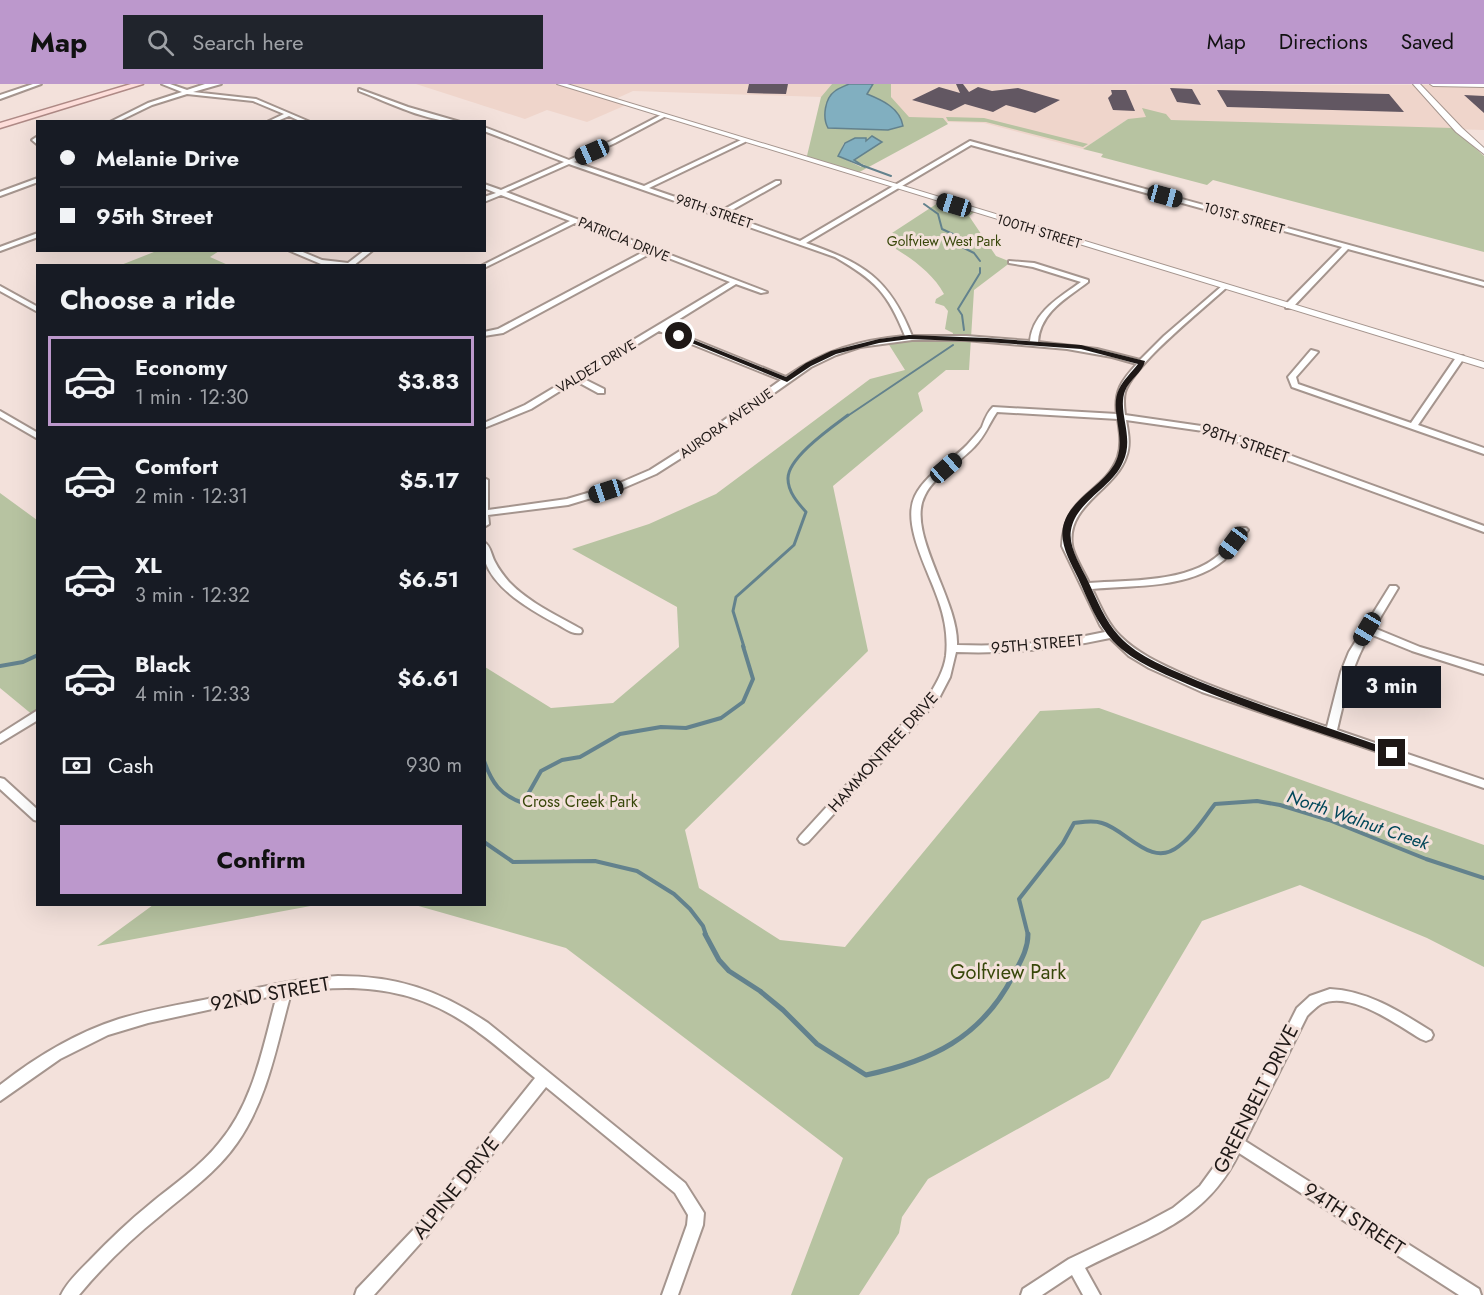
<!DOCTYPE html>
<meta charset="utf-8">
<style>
:root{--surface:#171b24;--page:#20242c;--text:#f1f3f6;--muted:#9ea1a6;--line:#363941;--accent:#bc98cc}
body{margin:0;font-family:Jost,sans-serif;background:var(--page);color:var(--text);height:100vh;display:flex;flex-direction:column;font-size:22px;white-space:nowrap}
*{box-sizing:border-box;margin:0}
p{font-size:20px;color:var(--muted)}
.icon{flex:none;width:33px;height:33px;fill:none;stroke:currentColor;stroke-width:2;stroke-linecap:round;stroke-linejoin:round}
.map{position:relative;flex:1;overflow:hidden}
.details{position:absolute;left:36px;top:180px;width:450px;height:642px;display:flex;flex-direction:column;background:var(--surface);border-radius:0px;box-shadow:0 6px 24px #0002}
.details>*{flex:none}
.banner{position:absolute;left:36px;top:36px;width:450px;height:132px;border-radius:0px;box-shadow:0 6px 24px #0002;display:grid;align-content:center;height:132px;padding:0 24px;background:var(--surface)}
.end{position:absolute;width:27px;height:27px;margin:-14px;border:8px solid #1e1816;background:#fff;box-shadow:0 0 0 3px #fff}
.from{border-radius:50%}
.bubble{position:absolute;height:42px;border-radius:0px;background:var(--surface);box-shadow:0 6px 24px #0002;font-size:20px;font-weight:700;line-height:42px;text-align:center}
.car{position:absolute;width:18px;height:36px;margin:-18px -9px;border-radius:8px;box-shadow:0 0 4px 2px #0007;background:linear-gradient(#222 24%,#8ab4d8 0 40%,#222 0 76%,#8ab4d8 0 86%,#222 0)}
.banner b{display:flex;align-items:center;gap:21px;height:57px;font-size:22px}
.banner b+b{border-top:2px solid var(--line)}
.banner i{width:15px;height:15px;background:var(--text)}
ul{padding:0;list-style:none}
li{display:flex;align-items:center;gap:18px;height:90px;margin:0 12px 9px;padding:0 12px;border:3px solid transparent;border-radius:0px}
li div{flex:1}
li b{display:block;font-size:22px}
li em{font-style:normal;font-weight:700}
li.selected{border-color:var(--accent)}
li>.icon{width:54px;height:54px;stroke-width:1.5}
h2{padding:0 24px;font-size:27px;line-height:72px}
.pay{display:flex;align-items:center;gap:15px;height:66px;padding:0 24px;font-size:22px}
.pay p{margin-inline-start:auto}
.primary-button{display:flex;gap:12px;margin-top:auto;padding:12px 24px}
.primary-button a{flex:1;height:69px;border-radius:0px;background:var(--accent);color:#111;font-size:24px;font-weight:700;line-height:69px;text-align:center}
header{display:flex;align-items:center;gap:36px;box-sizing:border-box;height:84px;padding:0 30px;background:var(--accent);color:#111}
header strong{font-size:28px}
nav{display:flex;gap:33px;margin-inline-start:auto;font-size:21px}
.search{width:420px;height:54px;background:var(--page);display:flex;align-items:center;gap:15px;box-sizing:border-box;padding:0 21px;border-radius:0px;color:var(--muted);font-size:22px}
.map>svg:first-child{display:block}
</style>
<header>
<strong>Map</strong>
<div class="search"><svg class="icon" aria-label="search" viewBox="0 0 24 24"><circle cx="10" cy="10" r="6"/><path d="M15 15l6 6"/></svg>Search here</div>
<nav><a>Map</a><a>Directions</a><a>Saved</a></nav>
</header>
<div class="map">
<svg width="1484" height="1211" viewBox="0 0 1484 1211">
<rect width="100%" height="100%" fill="#f3e1db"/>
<path fill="#efd5cb" d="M 416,0 L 832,0 L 821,13 L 633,7 L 611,17 L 626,21 L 587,38 L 547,26 L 525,35 Z
M 891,0 L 1484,1 L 1484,46 L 1128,35 L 1083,65 L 984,39 L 948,38 L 926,50 L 911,46 L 891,13 Z"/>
<path fill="#b7c3a1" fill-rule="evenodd" d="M 832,0 L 849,0 C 845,3 839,4 835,7 C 825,14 822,34 828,44 L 888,46 L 903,42 C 900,24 882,16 867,10 L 873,0 L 891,0 L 891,13 L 909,33 L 943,34 L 948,40 L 854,91 L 806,76 L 821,13 ZM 872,52 L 875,54 L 864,69 L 854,75 L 854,77 L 865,81 L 861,83 L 838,72 L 844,59 L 857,54 L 865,54 L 866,57 Z
M 1142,24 L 1166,30 L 1171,36 L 1453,44 L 1484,72 L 1484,168 L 1213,96 L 1207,101 L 1101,73 L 1103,70 L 1083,65 L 1128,35 L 1146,33 Z
M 946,33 L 984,34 L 1088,60 L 1083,63 L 986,38 L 948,37 Z
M 941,117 L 976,127 L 969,132 L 996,172 L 1011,178 L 974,206 L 969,286 L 946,286 L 918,309 L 923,327 L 833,402 L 868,567 L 685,746 L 699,804 L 780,856 L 845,863 L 1040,627 L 1099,624 L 1484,761 L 1484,883 L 1427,854 L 1300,801 L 1202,837 L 1109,994 L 928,1095 L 902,1133 L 899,1149 L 859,1211 L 791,1211 L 843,1074 L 566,864 L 415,821 L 484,820 L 485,583 L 551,624 L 613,619 L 679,563 L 677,523 L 572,465 L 649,440 L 716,410 L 870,295 L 905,286 L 886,256 L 952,254 L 953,249 L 945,245 L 948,227 L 944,222 L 935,219 L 936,215 L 944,210 C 934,191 914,176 896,165 L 892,149 Z
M 159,166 L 219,167 L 210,173 L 228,181 L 121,181 Z
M 0,409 L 37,436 L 38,630 L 34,632 L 0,604 Z
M 153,821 L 153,820 L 316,821 L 97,862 Z"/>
<path fill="#81afc0" stroke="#63828d" stroke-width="1.5" d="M 849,0 L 873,0 L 867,10 C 882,16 900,24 903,42 L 888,46 L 828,44 C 822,33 825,14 835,7 C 839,4 845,2 849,0 Z
M 872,52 L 882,58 L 854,76 L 865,83 L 838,72 L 845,59 L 855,54 L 866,54 L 866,57 Z"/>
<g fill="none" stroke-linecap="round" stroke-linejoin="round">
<path stroke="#63828d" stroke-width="2" d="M 861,81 L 891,92
M 924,120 L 938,130 L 942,145 L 957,152 L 958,161 L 974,169 L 980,177
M 964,246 L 962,231 L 958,225 L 980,189 L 980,184
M 846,333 L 953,261"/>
<path stroke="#63828d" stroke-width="3" d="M 744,563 L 733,527 L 736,513 L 794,461 L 806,428 C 798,419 788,408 788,395 C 787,374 832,343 848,331"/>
<path stroke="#63828d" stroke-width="4" d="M 0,582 L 23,578 L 38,571
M 484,677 C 492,699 500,711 523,719 L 541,687 L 562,676 L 580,673 L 620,650 L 661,643 L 686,644 L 721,634 L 743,618 L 753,595 L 743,562
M 484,758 L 513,778 L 595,777 L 637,787 L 674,810 L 690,825 L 703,842 L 706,851
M 1028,851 L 1019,815 L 1063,759 L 1074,739 C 1083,738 1093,736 1102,739 C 1127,746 1151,785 1179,762 C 1194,751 1204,734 1215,720 L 1257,717 L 1280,721 L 1329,736 L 1426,775 L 1484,794"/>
<path stroke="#63828d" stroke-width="5" d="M 705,850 L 719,876 L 729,887 L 760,907 L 783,926 L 817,960 L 866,991 C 931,977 981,954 1013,892 C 1020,878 1028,866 1028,850"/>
</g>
<path fill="#625762" d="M 749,0 L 788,0 L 786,10 L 747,9 Z
M 956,0 L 963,0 L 969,8 L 978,3 L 992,7 L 1018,4 L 1060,16 L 1035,29 L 1006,21 L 993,28 L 965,20 L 951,27 L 912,16 L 939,3 L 960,9 Z
M 1170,4 L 1192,5 L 1201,21 L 1177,18 Z
M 1111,6 L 1126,6 L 1135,27 L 1113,26 L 1108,14 L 1112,10 Z
M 1217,6 L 1389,10 L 1404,28 L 1227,23 Z
M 1464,11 L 1484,12 L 1484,29 Z"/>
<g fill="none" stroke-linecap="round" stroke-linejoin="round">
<g stroke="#a5958e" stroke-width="4">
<path id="street" d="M 33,0 L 41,0 L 0,15 L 0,11 Z
M 162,0 L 170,0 L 187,6 L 205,0 L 221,0 L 193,8 L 256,15 L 310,38 L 302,38 L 289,32 L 275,38 L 267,38 L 284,30 L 253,17 L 187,10 L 152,21 L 117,38 L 110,38 L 148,19 L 182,8 Z
M 359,5 L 408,23 L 460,38 C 427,38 390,19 359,7 Z
M 661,31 L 666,32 L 615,59 L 574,78 L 644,102 L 741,56 L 745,56 L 745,58 L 649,104 L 719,128 L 776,97 L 780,97 L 780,99 L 725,130 L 800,157 L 970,57 L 1484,198 L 1484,202 L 1348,165 L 1292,224 L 1286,224 L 1286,220 L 1342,163 L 971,61 L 806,159 C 863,179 889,194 912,252 L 966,252 L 1030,257 C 1033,228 1060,213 1081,198 L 1033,183 L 1009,179 L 1009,177 L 1034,179 L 1088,196 L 1088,198 C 1067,214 1040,228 1038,258 L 1097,265 L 1140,276 L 1164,252 L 1222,202 L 1226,202 L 1226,204 C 1203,225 1134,280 1125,308 C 1123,315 1124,323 1125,331 L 1215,344 L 1484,442 L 1484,448 L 1210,348 L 1126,336 C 1128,348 1131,361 1126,373 C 1115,406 1066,421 1072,461 C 1073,471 1084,488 1089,499 C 1129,496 1189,499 1220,470 C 1227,463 1233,452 1240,444 L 1246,444 L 1248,446 C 1240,456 1233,468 1224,476 C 1189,505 1135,501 1092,505 C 1100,521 1107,539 1120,552 C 1138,570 1161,580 1183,590 C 1230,611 1279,626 1327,643 L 1341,588 L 1349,568 L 1390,502 L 1396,502 L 1398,504 L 1374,544 L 1420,563 L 1484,582 L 1484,590 L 1412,567 L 1370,550 C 1352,580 1345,612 1337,646 L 1484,696 L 1484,704 L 1202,608 L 1149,584 L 1129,572 L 1110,554 C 1059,565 1008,570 956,568 L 950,593 L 938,616 L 808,758 L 804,760 L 800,758 L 798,755 L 800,752 L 930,610 C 937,598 944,586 946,572 C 948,554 945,535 939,518 C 930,489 901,441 915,412 C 926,390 950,378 967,361 C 972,355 978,349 982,343 C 985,335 987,329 993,323 L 1117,330 C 1114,307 1122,296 1137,280 L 1112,273 L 1067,265 L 966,256 L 912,256 L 860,263 L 836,271 L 811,283 L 689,369 L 656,390 L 621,405 L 568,421 L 488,431 L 489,440 L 484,443 L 484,394 L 488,396 L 488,426 L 567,415 L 615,401 L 650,386 L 683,365 L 781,296 L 659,247 L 582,294 L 604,305 L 604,309 L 598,309 L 576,297 L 531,325 L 484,344 L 484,339 L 525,321 L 730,198 L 653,168 L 503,249 L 484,252 L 484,248 L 498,245 L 647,166 L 575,139 L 486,183 L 481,182 L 570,137 L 501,111 L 484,118 L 484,113 L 496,109 L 484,104 L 484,100 L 501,106 L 564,78 C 537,68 511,57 484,47 L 484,43 L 569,76 L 611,57 ZM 569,80 L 835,173 C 875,196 888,209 905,252 C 860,256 823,267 786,293 L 665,244 L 736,200 L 761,209 L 767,208 L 506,108 ZM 997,328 L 1118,335 C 1120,348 1122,361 1118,373 C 1104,411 1064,409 1062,462 L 1100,541 L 1105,548 C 1056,559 1007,563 957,561 C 959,516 905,448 925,411 C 935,391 959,379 974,363 C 986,351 988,341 997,328 Z
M 38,52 L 38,61 L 32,56 Z
M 38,94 L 38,98 L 0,112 L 0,108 Z
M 38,149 L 38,153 L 0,167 L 0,163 Z
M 288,166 L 298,166 L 322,176 L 348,179 L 365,166 L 373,166 L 353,182 L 321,180 Z
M 0,202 L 38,223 L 38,228 L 0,207 Z
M 1311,266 L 1318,268 L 1296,293 L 1298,300 L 1411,339 L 1457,272 L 1463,272 L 1464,274 L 1418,341 L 1484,364 L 1484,370 L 1292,303 L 1288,293 Z
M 0,327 L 38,349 L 38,355 L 0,333 Z
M 484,458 C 491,462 491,471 495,478 C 499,486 504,492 509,498 C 528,518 556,531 581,545 L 582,547 L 581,549 C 572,551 563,543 555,539 C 531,526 494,505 485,477 C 483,472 484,464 484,458 Z
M 38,626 L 38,636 L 0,659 L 0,650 Z
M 0,694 L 4,695 L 38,726 L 38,737 L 34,736 L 0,705 Z
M 338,892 C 397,892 439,906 488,939 L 685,1099 L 704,1129 L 703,1141 L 678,1211 L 662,1211 L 687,1141 L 688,1131 L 675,1109 L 546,1003 L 425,1154 L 374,1211 L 355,1211 L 357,1205 L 415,1144 L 535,994 C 516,979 498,962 478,948 C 422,905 360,897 291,909 C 277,959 268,1015 237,1059 C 217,1088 188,1108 161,1131 C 131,1155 103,1182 79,1211 L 61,1211 C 67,1198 80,1186 90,1176 C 109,1156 129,1137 150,1120 C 174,1100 200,1083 219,1059 C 254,1018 263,962 277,911 L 148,939 L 108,951 L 60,975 L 0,1017 L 0,1001 C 36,973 75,949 119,935 C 148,926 178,921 208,915 C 251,905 294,895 338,892 Z
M 1330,905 C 1368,907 1399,927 1431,947 L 1433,951 L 1431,955 L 1426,957 L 1421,955 C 1397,941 1351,906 1321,920 C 1316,923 1311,928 1307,932 L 1245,1057 L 1479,1205 L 1481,1211 L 1459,1211 L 1239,1069 C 1205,1139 1149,1151 1085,1184 L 1100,1211 L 1083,1211 L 1072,1191 L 1042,1211 L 1021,1211 L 1023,1205 L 1069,1175 L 1147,1138 L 1173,1124 L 1200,1102 L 1224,1069 L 1297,924 L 1310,912 Z"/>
</g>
<g stroke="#a5958e" stroke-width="2">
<path id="secondary" d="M 557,0 L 567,0 L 1484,278 L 1484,284 Z
M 1413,0 L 1420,0 L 1462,44 L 1484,64 L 1484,70 L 1456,48 Z
M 1430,0 L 1484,0 L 1484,3 L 1433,2 Z"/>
</g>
<g stroke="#af8a86" stroke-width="3">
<path id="primary" d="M 131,0 L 143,0 L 0,44 L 0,39 Z"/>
</g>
<use href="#street" fill="#fff" fill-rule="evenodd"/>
<use href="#secondary" fill="#fff" fill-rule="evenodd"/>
<use href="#primary" fill="#fededa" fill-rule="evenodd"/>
</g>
<path fill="#1e1816" d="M 679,250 L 786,293 L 806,279 L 831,267 L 879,255 L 909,251 L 987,254 L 1081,261 L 1145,277 C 1143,288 1129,296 1125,307 C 1117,328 1135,353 1123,378 C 1112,404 1076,417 1071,446 C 1068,463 1081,482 1088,497 C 1097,516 1105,537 1119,552 C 1139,574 1171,585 1198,597 C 1262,623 1330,644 1395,667 L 1395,672 L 1388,672 C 1323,649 1256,629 1192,602 C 1165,590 1134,579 1113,557 C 1097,540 1088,516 1078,494 C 1070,477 1058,458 1064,439 C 1072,414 1102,402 1114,381 C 1129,355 1108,327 1119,305 C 1123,296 1132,288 1138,280 L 1081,265 L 987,258 L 909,255 L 879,259 L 836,270 L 811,282 L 787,298 L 677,253 Z"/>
<g text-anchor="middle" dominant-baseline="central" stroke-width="6" stroke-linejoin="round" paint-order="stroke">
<g font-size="14" fill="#1e1816" stroke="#f3e1db">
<text transform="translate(714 127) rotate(19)">98TH STREET</text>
<text transform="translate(1244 134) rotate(16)">101ST STREET</text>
<text transform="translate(1039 147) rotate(17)">100TH STREET</text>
<text transform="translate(624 155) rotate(22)">PATRICIA DRIVE</text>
<text transform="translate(596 282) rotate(-31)">VALDEZ DRIVE</text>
<text transform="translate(726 339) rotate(-35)">AURORA AVENUE</text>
</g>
<g font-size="14" fill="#38470a" stroke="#f3e1db">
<text x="944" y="157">Golfview West Park</text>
</g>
<g font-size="16" fill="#1e1816" stroke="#f3e1db">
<text transform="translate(1245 359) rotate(19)">98TH STREET</text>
<text transform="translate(1037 560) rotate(-5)">95TH STREET</text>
<text transform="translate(883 668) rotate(-48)">HAMMONTREE DRIVE</text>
</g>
<g font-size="16" fill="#38470a" stroke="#f3e1db">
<text x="580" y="717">Cross Creek Park</text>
</g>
<g font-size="18" font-style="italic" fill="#014759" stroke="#f3e1db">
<text transform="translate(1358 736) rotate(19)">North Walnut Creek</text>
</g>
<g font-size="20" fill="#38470a" stroke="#f3e1db">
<text x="1008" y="888">Golfview Park</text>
</g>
<g font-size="20" fill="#1e1816" stroke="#f3e1db">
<text transform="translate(270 910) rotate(-10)">92ND STREET</text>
<text transform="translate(1256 1015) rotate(-63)">GREENBELT DRIVE</text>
<text transform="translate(456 1104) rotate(-51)">ALPINE DRIVE</text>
<text transform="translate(1354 1135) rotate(33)">94TH STREET</text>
</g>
</g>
</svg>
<i class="end from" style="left:679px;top:252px"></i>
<i class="end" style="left:1392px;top:669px"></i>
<div class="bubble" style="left:1342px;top:582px;width:99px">3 min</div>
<i class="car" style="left:592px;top:68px;rotate:246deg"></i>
<i class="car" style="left:1165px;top:112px;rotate:105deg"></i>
<i class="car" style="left:954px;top:121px;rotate:287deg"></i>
<i class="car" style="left:946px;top:384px;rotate:49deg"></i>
<i class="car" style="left:606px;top:407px;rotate:252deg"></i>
<i class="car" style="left:1233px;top:459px;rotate:217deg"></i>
<i class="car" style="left:1367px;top:545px;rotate:211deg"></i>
<div class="banner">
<b><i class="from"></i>Melanie Drive</b>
<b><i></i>95th Street</b>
</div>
<section class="details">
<h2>Choose a ride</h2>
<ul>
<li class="selected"><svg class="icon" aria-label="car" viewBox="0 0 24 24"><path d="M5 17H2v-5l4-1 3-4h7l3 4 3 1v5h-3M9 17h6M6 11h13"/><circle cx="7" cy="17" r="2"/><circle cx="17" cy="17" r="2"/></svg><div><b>Economy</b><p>1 min · 12:30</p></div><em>$3.83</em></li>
<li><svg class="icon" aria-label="car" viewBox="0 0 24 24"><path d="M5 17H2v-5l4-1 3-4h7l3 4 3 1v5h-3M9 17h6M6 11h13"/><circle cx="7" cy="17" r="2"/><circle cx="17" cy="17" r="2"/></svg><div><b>Comfort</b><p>2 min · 12:31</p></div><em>$5.17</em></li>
<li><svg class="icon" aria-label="car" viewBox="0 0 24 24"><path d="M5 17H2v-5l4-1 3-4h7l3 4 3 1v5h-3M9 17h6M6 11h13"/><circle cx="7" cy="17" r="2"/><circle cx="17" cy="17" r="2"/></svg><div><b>XL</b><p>3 min · 12:32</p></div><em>$6.51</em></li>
<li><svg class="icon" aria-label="car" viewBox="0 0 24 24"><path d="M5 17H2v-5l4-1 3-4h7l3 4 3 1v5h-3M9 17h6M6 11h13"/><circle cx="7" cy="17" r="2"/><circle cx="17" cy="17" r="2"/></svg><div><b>Black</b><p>4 min · 12:33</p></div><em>$6.61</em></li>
</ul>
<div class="pay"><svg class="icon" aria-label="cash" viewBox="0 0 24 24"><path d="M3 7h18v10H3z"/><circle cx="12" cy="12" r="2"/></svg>Cash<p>930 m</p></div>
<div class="primary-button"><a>Confirm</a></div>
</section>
</div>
